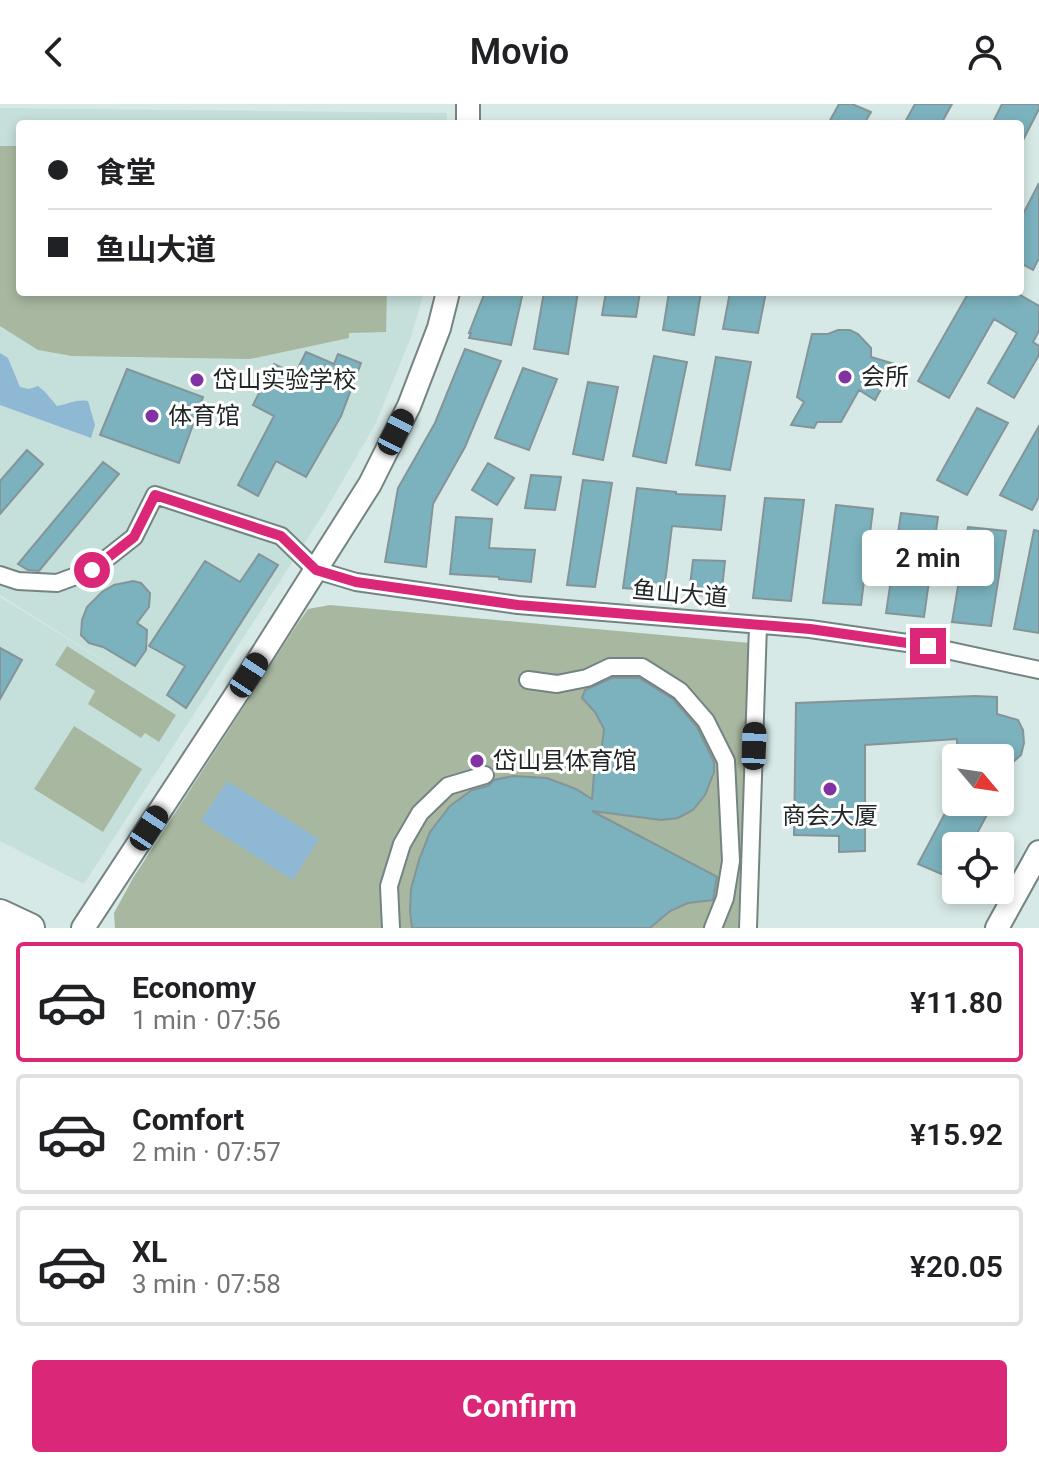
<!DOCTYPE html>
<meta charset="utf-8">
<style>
:root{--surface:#fff;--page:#f6f6f6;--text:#202124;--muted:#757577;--line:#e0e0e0;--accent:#db2777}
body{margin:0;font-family:Roboto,"Noto Sans SC",sans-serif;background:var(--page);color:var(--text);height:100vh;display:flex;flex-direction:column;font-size:30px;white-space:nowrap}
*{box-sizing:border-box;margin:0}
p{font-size:26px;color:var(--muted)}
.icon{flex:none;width:44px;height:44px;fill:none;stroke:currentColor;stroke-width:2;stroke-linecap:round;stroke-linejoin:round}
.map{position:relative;height:824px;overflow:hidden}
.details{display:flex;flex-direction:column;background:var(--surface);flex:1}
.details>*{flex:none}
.hud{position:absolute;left:16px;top:16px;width:1008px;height:176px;border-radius:8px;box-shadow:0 4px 12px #0003;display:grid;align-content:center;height:176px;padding:0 32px;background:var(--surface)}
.needle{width:52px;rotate:119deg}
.tools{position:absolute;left:942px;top:640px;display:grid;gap:16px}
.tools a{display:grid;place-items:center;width:72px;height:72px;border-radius:8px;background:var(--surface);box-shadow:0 4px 12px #0003;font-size:40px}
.end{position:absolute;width:36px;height:36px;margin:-18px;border:10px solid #db2777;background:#fff;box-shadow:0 0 0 4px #fff}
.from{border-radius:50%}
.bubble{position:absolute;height:56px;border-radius:8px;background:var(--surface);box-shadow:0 4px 12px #0003;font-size:26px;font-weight:600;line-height:56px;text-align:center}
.car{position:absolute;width:24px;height:48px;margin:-24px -12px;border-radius:10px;box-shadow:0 0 6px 2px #0007;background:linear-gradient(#222 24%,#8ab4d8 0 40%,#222 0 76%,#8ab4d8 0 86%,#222 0)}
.hud b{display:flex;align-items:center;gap:28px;height:76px;font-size:30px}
.hud b+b{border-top:2px solid var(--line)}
.hud i{width:20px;height:20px;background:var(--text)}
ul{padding:14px 0 0;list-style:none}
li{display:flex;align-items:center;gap:24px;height:120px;margin:0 16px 12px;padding:0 16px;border:4px solid var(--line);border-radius:8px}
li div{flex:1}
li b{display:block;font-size:30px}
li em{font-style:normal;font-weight:600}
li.on{border-color:var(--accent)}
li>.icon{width:72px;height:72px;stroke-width:1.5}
.button{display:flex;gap:16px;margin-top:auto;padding:16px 32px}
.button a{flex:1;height:92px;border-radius:8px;background:var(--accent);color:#fff;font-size:32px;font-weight:600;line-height:92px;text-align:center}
header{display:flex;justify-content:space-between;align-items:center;height:104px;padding:0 32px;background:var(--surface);font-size:36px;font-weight:600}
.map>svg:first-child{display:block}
</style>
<header><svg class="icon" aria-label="back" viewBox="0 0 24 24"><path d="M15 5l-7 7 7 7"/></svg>Movio<svg class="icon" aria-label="person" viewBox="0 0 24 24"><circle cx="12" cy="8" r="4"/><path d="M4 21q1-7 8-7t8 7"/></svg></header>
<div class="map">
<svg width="1039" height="824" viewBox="0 0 1039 824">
<rect width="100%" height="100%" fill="#d7e9e6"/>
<path fill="#c5dfdb" d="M 0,4 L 447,9 L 447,20 L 20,20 L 20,188 L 424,188 L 411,233 L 376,319 L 324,409 L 84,780 L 0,737 L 0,493 L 125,570 L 0,491 Z"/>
<path fill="#a8b8a0" d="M 0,42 L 20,42 L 20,188 L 387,188 L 386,228 L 349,229 L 349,234 L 250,255 L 72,252 L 38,246 L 0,222 Z
M 330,501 L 750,539 L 738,824 L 115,824 L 114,809 L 133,774 L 298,519 L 308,505 Z
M 67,542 L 176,611 L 159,638 L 145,629 L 141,634 L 88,600 L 95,587 L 55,561 Z
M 74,622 L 142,665 L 103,728 L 34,685 Z"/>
<path fill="#8eb8d3" d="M 0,249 L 8,254 L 20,283 L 29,285 L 38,282 L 45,288 L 57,302 C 69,300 76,295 88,297 L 95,321 L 91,334 L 0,301 Z
M 227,677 L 319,735 L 293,776 L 201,717 Z"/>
<path fill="#7bb2bd" stroke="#849498" stroke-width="2" d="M 839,0 L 852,0 L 871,8 L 864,20 L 828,20 Z
M 915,0 L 952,0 L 941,20 L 904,20 Z
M 1002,0 L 1039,0 L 1039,5 L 1020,42 L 1020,20 L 992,20 Z
M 1039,79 L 1039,154 L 1033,166 L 1020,159 L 1020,116 Z
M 485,188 L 523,188 L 511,241 L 469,234 L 471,229 L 469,229 Z
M 544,188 L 578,188 L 568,250 L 534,245 Z
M 606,188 L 640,188 L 636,213 L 602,211 Z
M 669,188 L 701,188 L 694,231 L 663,226 Z
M 730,188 L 766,188 L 758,229 L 723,225 Z
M 969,188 L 1015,188 L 1039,202 L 1039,227 L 1033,238 L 1039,242 L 1039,251 L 1014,294 L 988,279 L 1017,229 L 994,215 L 949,294 L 918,277 Z
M 838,226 L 850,226 L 858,230 L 871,244 L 871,253 L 895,260 L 875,296 L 859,286 L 841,318 L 817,318 L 814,324 L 791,321 L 804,298 L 797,293 L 812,230 L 828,230 Z
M 465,245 L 501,257 L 465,343 L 433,400 L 426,463 L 385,458 L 398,384 L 435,319 Z
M 306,248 L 334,260 L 338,250 L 361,259 L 341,312 L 306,373 L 276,357 L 258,392 L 238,381 L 274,312 L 253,301 L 274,260 L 295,270 Z
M 654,252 L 687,258 L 666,359 L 633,352 Z
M 716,253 L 751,258 L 730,366 L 696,361 Z
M 523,264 L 557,275 L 529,346 L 495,334 Z
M 127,265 L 203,293 L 179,359 L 100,331 Z
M 588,278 L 618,283 L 603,356 L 573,350 Z
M 977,304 L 1008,319 L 967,391 L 937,376 Z
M 1039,322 L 1039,393 L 1032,406 L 1000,391 Z
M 27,346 L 43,360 L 0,410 L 0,377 Z
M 103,358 L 119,370 L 39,467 L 28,466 L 18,460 Z
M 488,359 L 514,374 L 497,401 L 472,386 Z
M 531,371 L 561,373 L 555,406 L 525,404 Z
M 583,376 L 612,379 L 595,483 L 567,481 Z
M 637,384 L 676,388 L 676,390 L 725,392 L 721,426 L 672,422 L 664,487 L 623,484 Z
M 765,394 L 804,396 L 791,497 L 753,494 Z
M 836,401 L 873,405 L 861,501 L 823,499 Z
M 901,409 L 938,413 L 924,513 L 886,509 Z
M 456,413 L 492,415 L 489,444 L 535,446 L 531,478 L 499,475 L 499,473 L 450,470 Z
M 968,423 L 1006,427 L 991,522 L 952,518 Z
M 1034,426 L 1039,427 L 1039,529 L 1014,525 Z
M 259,450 L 278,461 L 186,604 L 167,591 L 185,562 L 149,542 L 205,457 L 240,478 Z
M 693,456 L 725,457 L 721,494 L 689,490 Z
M 133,477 L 141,479 L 150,489 L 149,503 L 137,519 L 147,526 L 146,546 L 135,562 L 103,543 L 89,539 L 81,531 L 82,516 L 87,503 L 102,488 L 114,481 Z
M 0,544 L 22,556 L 0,595 Z
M 612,574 L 639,574 L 673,595 L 697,623 L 714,658 L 714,668 L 705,691 L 693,706 L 678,714 L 661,716 L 592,707 L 712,770 L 717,773 L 713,796 L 688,799 L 670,807 L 650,824 L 412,824 L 410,807 L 411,785 L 419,756 L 430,728 L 450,702 L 472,686 L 488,682 L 494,676 L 513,672 L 547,674 L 576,685 L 592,695 L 595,658 L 602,641 L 604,625 L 595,608 L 582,594 L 585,586 Z
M 975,592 L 997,593 L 997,610 L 1018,616 L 1023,626 L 1024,639 L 1021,651 L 1011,660 L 1000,660 L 1000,654 L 957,654 L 957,635 L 865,641 L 865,747 L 839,748 L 839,732 L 794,731 L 796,599 Z
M 951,698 L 994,698 L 970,742 L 956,742 L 956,769 L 953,775 L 918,760 Z"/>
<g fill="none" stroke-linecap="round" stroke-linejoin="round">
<g stroke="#748482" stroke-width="20">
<path id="street" d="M 0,471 L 18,477 L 57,479 L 92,466 L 134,433 L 155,391 L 281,432 L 316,466 L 356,478 L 518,501 L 810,525 L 928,542 L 1039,566
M 528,576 L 557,580 L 587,574 L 610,563 L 642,563 L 680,587 L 706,617 L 726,657 L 731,757 L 725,794 L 713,824
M 391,824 L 389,782 L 402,740 L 420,709 L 448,682 L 485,671
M 748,824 L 758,521"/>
</g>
<g stroke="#748482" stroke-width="26">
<path id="secondary" d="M 468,20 L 468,0
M 83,824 L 249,571 L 370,380 L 409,302 L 439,224 L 448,188
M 997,824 L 1039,748"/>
</g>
<g stroke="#748482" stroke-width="32">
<path id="highway" d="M 0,810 L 30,824"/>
</g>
<use href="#street" stroke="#fff" stroke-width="16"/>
<use href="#secondary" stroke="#fff" stroke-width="22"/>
<use href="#highway" stroke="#fff" stroke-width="28"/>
</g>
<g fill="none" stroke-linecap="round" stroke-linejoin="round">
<path stroke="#db2777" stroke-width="10" d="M 92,466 L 134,433 L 155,391 L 281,432 L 316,466 L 356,478 L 518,501 L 810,525 L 928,542"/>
</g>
<g fill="#8133a3" stroke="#fff" stroke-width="3">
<circle cx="845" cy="273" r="8"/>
<circle cx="197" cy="276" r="8"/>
<circle cx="152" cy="312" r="8"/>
<circle cx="477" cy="657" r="8"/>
<circle cx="830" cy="685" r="8"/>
</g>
<g text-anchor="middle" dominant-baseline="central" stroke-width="6" stroke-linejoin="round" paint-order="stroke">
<g font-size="24" fill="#1f2625" stroke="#fff" text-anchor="start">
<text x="861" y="273">会所</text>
<text x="213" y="276">岱山实验学校</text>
<text x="168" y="312">体育馆</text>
<text x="493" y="657">岱山县体育馆</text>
<text x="830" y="712" text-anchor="middle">商会大厦</text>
</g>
<g font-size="24" fill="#1f2625" stroke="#fff">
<text transform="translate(680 490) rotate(5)">鱼山大道</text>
</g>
</g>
</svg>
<div class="tools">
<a><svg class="needle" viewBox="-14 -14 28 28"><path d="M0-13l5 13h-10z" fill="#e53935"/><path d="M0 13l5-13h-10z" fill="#757577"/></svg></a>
<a><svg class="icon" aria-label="locate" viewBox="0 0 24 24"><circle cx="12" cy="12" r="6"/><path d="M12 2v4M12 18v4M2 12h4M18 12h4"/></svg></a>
</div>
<i class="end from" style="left:92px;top:466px"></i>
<i class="end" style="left:928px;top:542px"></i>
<div class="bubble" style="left:862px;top:426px;width:132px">2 min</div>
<i class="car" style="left:396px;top:328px;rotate:27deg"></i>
<i class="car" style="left:249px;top:571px;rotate:33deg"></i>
<i class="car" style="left:754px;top:642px;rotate:2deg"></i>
<i class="car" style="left:149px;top:724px;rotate:33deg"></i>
<div class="hud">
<b><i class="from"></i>食堂</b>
<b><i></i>鱼山大道</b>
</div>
</div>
<section class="details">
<ul>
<li class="on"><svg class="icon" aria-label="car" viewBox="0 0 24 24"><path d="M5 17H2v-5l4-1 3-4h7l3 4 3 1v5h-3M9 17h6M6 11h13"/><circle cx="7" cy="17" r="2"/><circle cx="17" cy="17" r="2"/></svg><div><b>Economy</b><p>1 min · 07:56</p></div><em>¥11.80</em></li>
<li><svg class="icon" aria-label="car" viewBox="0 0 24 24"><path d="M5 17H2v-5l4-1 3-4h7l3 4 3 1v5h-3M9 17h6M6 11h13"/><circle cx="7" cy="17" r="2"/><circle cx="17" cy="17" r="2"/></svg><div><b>Comfort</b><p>2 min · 07:57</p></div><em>¥15.92</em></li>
<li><svg class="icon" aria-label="car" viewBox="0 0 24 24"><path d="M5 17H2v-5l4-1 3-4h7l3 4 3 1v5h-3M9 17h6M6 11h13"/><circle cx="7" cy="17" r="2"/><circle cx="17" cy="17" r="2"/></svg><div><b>XL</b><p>3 min · 07:58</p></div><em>¥20.05</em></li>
</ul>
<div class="button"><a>Confirm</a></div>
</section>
